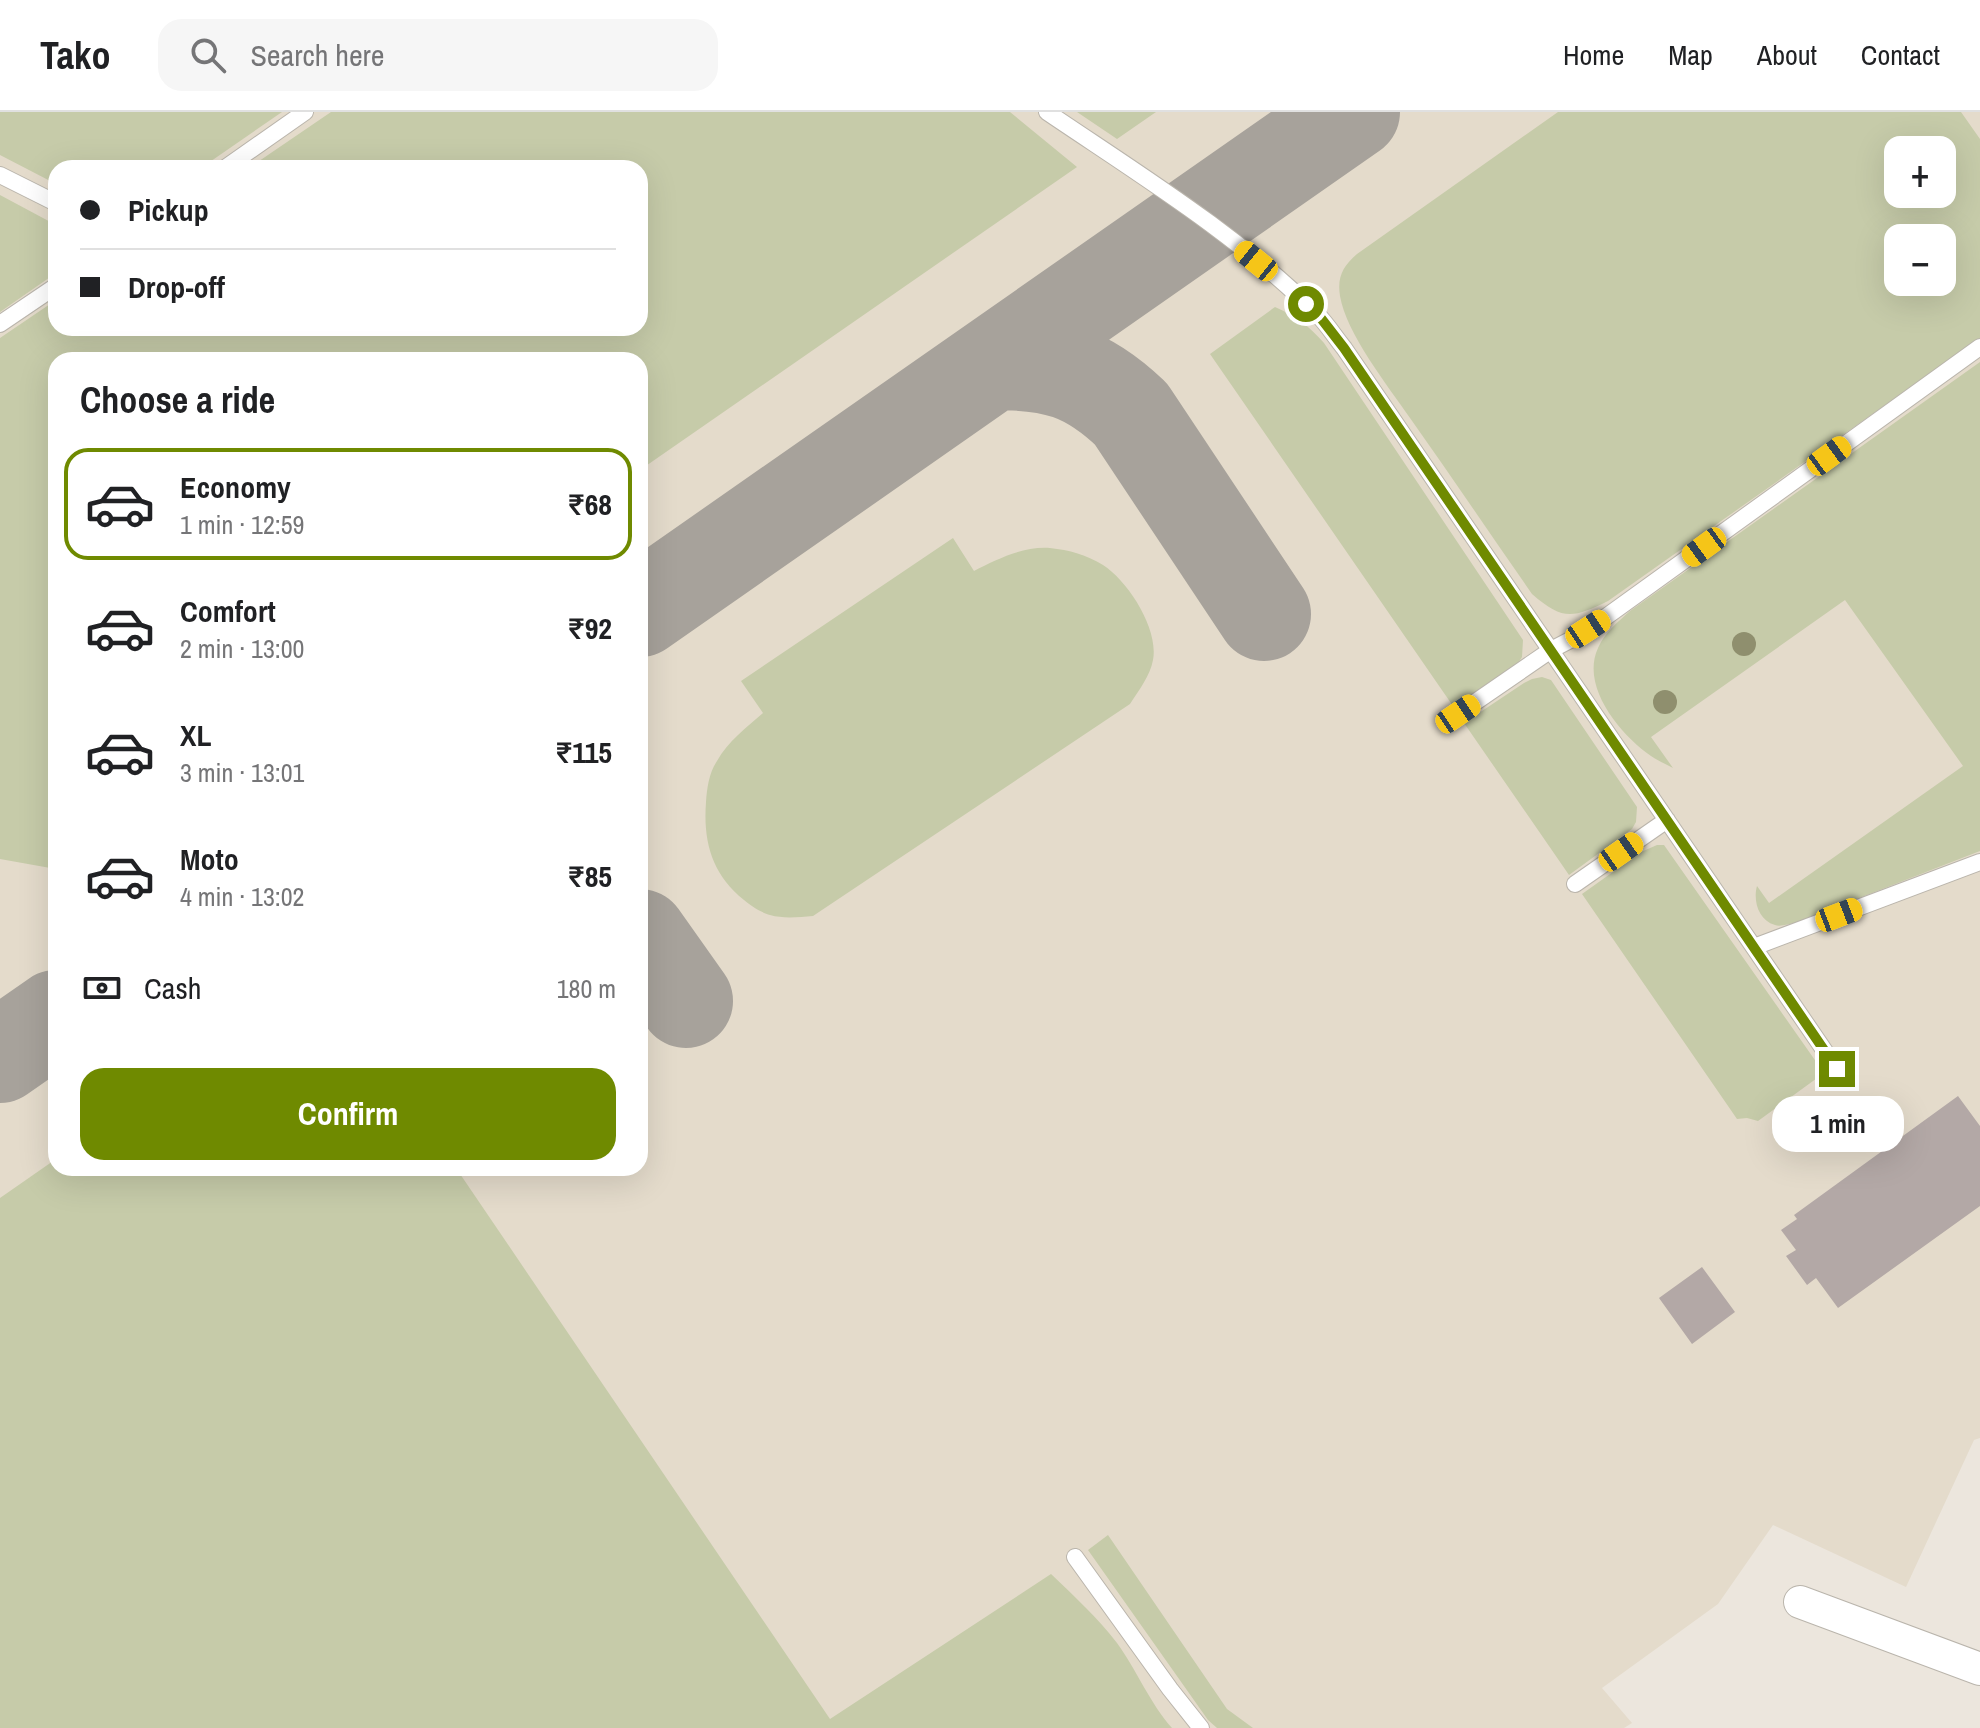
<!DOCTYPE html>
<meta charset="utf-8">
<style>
:root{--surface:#fff;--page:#f6f6f6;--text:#202124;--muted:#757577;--line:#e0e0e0;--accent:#6f8a00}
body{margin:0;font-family:"Archivo Narrow",sans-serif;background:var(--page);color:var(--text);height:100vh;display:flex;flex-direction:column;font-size:30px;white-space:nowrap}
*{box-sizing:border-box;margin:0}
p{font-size:26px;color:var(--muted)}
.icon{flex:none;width:44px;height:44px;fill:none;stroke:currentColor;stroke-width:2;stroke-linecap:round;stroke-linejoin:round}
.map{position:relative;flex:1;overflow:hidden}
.side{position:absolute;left:48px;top:240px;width:600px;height:824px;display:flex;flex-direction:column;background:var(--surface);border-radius:24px;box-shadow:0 8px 32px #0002}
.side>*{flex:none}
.banner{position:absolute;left:48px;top:48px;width:600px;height:176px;border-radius:24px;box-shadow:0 8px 32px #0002;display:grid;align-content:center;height:176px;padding:0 32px;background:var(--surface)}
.tools{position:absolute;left:1884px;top:24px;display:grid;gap:16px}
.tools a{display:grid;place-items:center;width:72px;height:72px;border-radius:16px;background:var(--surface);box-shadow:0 8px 32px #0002;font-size:40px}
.end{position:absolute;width:36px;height:36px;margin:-18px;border:10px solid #6f8a00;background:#fff;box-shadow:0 0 0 4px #fff}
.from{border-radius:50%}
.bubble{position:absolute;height:56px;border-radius:24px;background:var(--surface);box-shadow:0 8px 32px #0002;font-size:26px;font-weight:800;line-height:56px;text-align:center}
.car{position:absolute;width:24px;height:48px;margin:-24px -12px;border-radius:10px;box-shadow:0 0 6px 2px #0007;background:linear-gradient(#f5c518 24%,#345 0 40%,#f5c518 0 76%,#345 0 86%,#f5c518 0)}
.banner b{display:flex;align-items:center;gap:28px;height:76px;font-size:30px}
.banner b+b{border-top:2px solid var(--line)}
.banner i{width:20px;height:20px;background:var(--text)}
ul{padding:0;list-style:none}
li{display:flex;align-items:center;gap:24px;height:112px;margin:0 16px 12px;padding:0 16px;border:4px solid transparent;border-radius:24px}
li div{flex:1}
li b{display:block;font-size:30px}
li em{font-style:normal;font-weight:800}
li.current{border-color:var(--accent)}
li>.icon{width:72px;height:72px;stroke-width:1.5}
h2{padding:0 32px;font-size:36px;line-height:96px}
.pay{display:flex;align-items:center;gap:20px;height:88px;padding:0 32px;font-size:30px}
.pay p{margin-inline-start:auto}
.primary-button{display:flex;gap:16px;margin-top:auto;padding:16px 32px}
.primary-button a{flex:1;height:92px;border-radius:24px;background:var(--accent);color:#fff;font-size:32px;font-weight:800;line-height:92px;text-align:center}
header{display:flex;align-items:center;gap:48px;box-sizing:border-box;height:112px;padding:0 40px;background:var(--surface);border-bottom:2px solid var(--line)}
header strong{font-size:38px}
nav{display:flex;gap:44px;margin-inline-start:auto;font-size:28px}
.search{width:560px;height:72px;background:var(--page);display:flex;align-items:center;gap:20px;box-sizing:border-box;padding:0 28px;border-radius:24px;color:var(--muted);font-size:30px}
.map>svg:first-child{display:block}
</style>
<header>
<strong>Tako</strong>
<div class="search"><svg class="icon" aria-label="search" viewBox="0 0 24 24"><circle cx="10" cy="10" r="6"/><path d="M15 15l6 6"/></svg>Search here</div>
<nav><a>Home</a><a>Map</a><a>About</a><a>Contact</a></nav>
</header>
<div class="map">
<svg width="1980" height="1616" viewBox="0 0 1980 1616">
<rect width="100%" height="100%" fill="#ece6dd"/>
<path fill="#e4dbcb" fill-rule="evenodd" d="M 0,0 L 1980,0 L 1980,1326 L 1974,1328 L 1906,1475 L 1773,1413 L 1718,1492 L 1602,1576 L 1632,1611 L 1624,1616 L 0,1616 ZM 1898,38 L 1942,38 L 1942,82 L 1898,82 ZM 56,56 L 640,56 L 640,216 L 56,216 ZM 1898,126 L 1942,126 L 1942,170 L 1898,170 ZM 56,248 L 640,248 L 640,1056 L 56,1056 Z"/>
<path fill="#c6cba9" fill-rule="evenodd" d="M 0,0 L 282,0 L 201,56 L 56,56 L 56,72 L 0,43 Z
M 331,0 L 1010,0 L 1077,55 L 640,358 L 640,248 L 56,248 L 56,757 L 0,747 L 0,226 L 56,188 L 56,216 L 640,216 L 640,56 L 249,56 Z
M 1077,0 L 1156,0 L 1117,27 Z
M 1558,0 L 1961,0 L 1980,27 L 1980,226 L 1608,489 C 1573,506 1563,509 1532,482 C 1491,423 1451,364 1410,306 C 1388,274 1346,221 1340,184 C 1337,165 1343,154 1357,142 ZM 1898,38 L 1942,38 L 1942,82 L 1898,82 ZM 1898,126 L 1942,126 L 1942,170 L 1898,170 Z
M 0,83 L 56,113 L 56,161 L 0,200 Z
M 1275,195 C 1296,204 1309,214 1324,231 L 1523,528 L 1522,545 L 1517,553 L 1455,597 L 1210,242 Z
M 1980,250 L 1980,739 L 1795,811 C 1789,812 1780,815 1775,813 C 1758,808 1753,788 1757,774 L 1769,791 L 1963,654 L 1845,488 L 1651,625 L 1673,656 C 1666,652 1658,649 1651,644 C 1621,623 1580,575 1598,536 C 1605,520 1618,510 1630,499 Z
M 953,426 L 974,459 C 997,447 1024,434 1050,436 C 1069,438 1087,443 1103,453 C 1128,469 1159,517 1153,548 C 1150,564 1139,578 1130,592 L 813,804 C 799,805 784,807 770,803 C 762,801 751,794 744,788 C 712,762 703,730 706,690 C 707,676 709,661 717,649 C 728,629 746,616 763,601 L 741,569 Z
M 1542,565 L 1551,568 L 1637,695 L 1636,710 L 1632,717 L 1569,763 L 1464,611 L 1524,571 L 1532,567 Z
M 1657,733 L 1664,733 L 1824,961 L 1758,1009 L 1747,1006 L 1737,1007 L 1582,782 L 1641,740 Z
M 56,1047 L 56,1056 L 456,1056 L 830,1607 L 1051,1462 C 1074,1484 1098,1506 1117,1531 C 1136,1557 1151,1593 1172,1616 L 0,1616 L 0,1086 Z
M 1108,1423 L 1227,1597 L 1253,1616 L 1217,1616 L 1208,1608 L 1088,1438 Z"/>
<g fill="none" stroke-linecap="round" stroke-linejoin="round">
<path stroke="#a7a29b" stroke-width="94" d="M 994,251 C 1054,251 1087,260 1131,302 L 1264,502
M 640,498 L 1353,0
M 640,824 L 686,889
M 0,944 L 56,905"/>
</g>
<path fill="#b3a8a6" d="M 1958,984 L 1980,1014 L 1980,1094 L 1838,1196 L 1816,1166 L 1807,1173 L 1786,1144 L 1796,1138 L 1781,1118 L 1797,1107 L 1794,1103 Z
M 1702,1155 L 1735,1200 L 1692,1232 L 1659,1186 Z"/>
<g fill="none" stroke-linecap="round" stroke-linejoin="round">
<g stroke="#bab5ac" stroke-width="18">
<path id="lane" d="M 1047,0 C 1140,63 1238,123 1317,202 C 1327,212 1335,225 1344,236 L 1837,957
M 225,56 L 305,0
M 0,63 L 56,91
M 0,212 L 56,174
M 1458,602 L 1551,538 L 1574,526 L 1603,507 L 1980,235
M 1575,772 L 1667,708
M 1754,835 L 1980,750
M 1075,1445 L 1170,1577 L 1201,1616"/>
</g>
<g stroke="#bab5ac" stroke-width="34">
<path id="street" d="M 1800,1490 L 1980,1557"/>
</g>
<use href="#lane" stroke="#fff" stroke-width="16"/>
<use href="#street" stroke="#fff" stroke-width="32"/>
</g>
<g fill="#8f8f6e">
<circle cx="1744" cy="532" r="12"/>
<circle cx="1665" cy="590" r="12"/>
</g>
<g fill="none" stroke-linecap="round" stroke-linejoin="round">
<path stroke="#6f8a00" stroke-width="10" d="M 1306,192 L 1320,205 L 1344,236 L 1837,957"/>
</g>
</svg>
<div class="tools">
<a>+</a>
<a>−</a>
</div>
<i class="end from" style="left:1306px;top:192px"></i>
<i class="end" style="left:1837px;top:957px"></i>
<div class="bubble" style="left:1772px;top:984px;width:132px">1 min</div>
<i class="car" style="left:1256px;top:149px;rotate:309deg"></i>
<i class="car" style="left:1829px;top:344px;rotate:54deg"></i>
<i class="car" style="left:1704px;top:435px;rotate:234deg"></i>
<i class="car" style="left:1588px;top:517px;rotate:57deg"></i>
<i class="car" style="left:1458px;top:602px;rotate:56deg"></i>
<i class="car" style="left:1621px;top:740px;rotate:55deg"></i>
<i class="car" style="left:1839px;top:803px;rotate:69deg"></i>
<div class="banner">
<b><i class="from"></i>Pickup</b>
<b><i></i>Drop-off</b>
</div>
<section class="side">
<h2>Choose a ride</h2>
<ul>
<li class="current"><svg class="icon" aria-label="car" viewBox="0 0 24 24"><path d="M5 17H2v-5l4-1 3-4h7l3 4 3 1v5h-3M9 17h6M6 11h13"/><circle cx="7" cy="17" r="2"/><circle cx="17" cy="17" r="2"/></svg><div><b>Economy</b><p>1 min · 12:59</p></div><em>₹68</em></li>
<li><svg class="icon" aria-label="car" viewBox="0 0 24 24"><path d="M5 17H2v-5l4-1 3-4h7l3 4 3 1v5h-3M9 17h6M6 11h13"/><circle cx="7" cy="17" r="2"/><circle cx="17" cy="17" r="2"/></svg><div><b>Comfort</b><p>2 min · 13:00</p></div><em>₹92</em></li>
<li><svg class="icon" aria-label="car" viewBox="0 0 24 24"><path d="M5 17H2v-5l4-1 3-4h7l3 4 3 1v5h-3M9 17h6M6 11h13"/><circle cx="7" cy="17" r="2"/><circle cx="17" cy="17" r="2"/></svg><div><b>XL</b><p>3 min · 13:01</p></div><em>₹115</em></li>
<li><svg class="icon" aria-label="car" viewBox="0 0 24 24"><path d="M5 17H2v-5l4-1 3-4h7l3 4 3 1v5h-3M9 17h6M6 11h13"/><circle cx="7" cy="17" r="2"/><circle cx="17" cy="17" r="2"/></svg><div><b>Moto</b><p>4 min · 13:02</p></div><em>₹85</em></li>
</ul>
<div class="pay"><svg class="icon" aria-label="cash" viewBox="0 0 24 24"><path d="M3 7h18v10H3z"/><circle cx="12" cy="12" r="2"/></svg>Cash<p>180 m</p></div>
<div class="primary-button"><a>Confirm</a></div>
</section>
</div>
